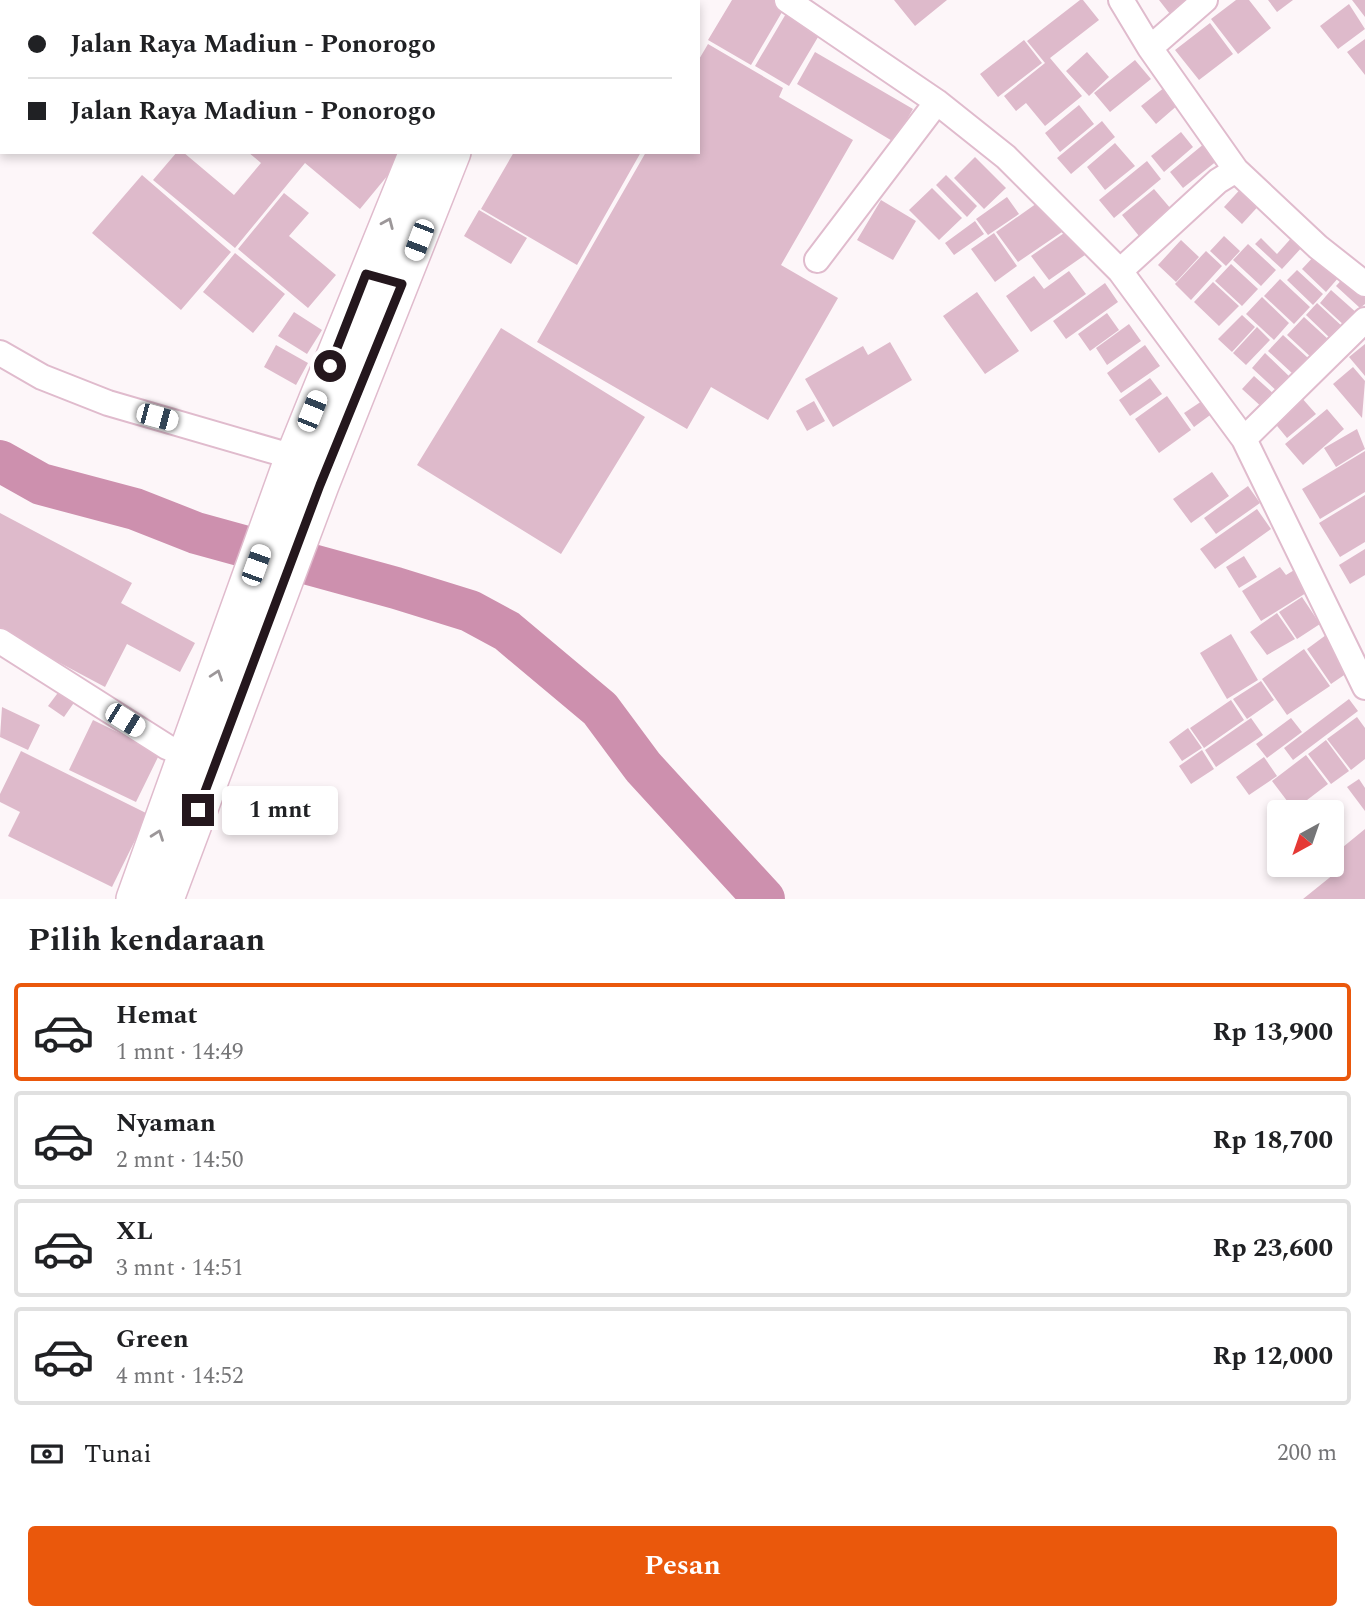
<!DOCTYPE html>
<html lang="id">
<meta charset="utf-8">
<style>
:root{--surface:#fff;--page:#f6f6f6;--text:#202124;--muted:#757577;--line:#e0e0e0;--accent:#ea580c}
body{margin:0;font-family:Spectral,serif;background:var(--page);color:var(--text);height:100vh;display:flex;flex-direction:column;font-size:26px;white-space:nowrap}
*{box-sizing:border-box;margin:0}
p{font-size:23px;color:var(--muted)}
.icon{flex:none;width:38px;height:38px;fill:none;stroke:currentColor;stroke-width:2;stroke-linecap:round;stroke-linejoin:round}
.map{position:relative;height:899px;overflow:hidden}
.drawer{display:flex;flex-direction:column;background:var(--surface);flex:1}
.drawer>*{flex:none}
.hud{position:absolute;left:0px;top:0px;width:700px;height:154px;box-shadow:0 4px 10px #0003;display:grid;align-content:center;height:154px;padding:0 28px;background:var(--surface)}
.needle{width:46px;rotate:220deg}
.fabs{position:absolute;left:1267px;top:800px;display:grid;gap:14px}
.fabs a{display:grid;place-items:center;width:77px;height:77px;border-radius:7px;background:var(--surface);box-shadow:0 4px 10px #0003;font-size:35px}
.end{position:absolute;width:32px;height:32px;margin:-16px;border:9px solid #24171d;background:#fff;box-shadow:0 0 0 4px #fff}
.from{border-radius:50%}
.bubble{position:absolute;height:49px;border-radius:7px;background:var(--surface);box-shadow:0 4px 10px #0003;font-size:23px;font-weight:700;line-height:49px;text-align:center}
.car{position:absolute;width:21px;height:42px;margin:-21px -10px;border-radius:9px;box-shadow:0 0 5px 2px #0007;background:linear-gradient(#fff 24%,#345 0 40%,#fff 0 76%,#345 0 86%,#fff 0)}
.hud b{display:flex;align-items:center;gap:24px;height:66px;font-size:26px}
.hud b+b{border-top:2px solid var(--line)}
.hud i{width:18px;height:18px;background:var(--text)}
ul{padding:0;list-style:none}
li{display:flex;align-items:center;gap:21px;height:98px;margin:0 14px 10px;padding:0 14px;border:4px solid var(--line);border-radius:7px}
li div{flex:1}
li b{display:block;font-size:26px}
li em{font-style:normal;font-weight:700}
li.current{border-color:var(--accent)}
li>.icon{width:63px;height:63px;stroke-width:1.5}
h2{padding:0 28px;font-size:32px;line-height:84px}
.pay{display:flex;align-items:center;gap:18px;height:77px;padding:0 28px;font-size:26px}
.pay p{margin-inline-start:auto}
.cta{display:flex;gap:14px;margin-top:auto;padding:14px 28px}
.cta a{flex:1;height:80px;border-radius:7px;background:var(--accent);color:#fff;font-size:28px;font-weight:700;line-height:80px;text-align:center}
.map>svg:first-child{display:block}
</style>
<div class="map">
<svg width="1365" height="899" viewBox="0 0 1365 899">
<rect width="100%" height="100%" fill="#fdf6f9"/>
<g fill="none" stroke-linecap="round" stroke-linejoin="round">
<path stroke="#cd90ae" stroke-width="42" d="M 0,461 L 41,484 L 135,509 L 196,533 L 396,588 L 470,611 L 507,631 L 600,709 L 643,767 L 764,899"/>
</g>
<path fill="#debacb" d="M 732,0 L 774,0 L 785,7 L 751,65 L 708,40 Z
M 894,0 L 947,0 L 915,26 Z
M 1080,0 L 1083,0 L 1099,20 L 1050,58 L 1082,96 L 1045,126 L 1026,103 L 1016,111 L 1004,96 L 1045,63 L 1027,41 Z
M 1159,0 L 1188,0 L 1170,14 Z
M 1236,0 L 1249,0 L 1271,28 L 1238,54 L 1211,19 Z
M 1268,0 L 1293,0 L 1277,12 Z
M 1352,0 L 1365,0 L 1365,17 Z
M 1349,4 L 1365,29 L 1338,49 L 1320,26 Z
M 787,12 L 821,32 L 789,86 L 755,66 Z
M 1210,23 L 1233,54 L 1199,80 L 1175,50 Z
M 1365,39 L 1365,75 L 1347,52 Z
M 1024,40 L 1042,63 L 998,97 L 980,74 Z
M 708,44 L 783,88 L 779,97 L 853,140 L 781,265 L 838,298 L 768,420 L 711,387 L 687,429 L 537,342 L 646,152 L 698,152 L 698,61 Z
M 815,52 L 913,109 L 894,142 L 797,84 Z
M 1087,52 L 1109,77 L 1089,96 L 1066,71 Z
M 1135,60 L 1151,79 L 1110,112 L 1094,93 Z
M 1165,87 L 1179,104 L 1156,124 L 1141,106 Z
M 1079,105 L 1094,124 L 1060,152 L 1045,133 Z
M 1102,121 L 1115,137 L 1071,174 L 1057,158 Z
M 1181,132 L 1193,147 L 1164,172 L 1151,156 Z
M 1115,143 L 1135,166 L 1105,190 L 1087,167 Z
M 1205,143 L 1218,160 L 1183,188 L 1170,172 Z
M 177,152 L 183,152 L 234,195 L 261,163 L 248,152 L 407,152 L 360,209 L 305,163 L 235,248 L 153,180 Z
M 514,152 L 641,152 L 577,265 L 481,209 Z
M 975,157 L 1006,188 L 984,209 L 954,178 Z
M 1147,161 L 1161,179 L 1114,218 L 1099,200 Z
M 142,175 L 231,252 L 181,310 L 92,233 Z
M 946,175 L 977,206 L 967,217 L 936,185 Z
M 1245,184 L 1263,201 L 1242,224 L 1224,207 Z
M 932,188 L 962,218 L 939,240 L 909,210 Z
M 1154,189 L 1171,209 L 1139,236 L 1122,215 Z
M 284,193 L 309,213 L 289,236 L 336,275 L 308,308 L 238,249 Z
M 1007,197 L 1019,214 L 988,235 L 976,219 Z
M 881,200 L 916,221 L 893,260 L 857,240 Z
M 1040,201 L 1062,232 L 1018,262 L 996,232 Z
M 479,210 L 527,238 L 511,264 L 464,236 Z
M 975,221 L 984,234 L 954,255 L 945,243 Z
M 1067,231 L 1085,255 L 1049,280 L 1031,256 Z
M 994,233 L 1017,266 L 995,282 L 971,249 Z
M 1294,235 L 1304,245 L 1282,269 L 1255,244 L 1261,238 L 1277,254 Z
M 1224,236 L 1240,251 L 1226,266 L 1210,251 Z
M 1181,240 L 1199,257 L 1176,282 L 1158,265 Z
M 1248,244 L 1276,270 L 1261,286 L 1233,260 Z
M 1206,251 L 1222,266 L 1191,300 L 1175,284 Z
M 235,253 L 285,294 L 253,333 L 203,292 Z
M 1316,254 L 1339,277 L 1326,292 L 1302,269 Z
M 1231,264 L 1258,289 L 1242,306 L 1215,281 Z
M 1297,270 L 1323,294 L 1313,305 L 1287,280 Z
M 1069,271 L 1086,294 L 1031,332 L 1006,296 L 1034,276 L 1044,289 Z
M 1347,274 L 1365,291 L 1365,304 L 1360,308 L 1336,286 Z
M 1280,279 L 1310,307 L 1294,324 L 1264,296 Z
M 1213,282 L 1239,306 L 1219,326 L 1194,302 Z
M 1105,283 L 1118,302 L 1066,339 L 1053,321 Z
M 1331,290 L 1358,314 L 1346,327 L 1320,303 Z
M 977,292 L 1019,351 L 985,374 L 943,316 Z
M 1262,297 L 1289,323 L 1274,340 L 1246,314 Z
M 1317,303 L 1344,328 L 1332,340 L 1306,315 Z
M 294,312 L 322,330 L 307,354 L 278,336 Z
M 1107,313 L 1119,330 L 1090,351 L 1078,334 Z
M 1242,315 L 1255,327 L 1232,352 L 1218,339 Z
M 1304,317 L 1329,340 L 1313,359 L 1287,335 Z
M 1129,324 L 1141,341 L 1107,365 L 1096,348 Z
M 1257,327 L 1270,340 L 1246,365 L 1233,353 Z
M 501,328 L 645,417 L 561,554 L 417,465 Z
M 1283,335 L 1308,358 L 1293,374 L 1268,351 Z
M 890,342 L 912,380 L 833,427 L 805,379 L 863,346 L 868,355 Z
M 1365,344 L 1365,376 L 1349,357 Z
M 276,345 L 308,363 L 296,385 L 264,367 Z
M 1145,345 L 1160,366 L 1121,393 L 1107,373 Z
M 1265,353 L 1292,379 L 1279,393 L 1252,368 Z
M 1353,367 L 1365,381 L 1362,418 L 1333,384 Z
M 1254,376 L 1276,396 L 1264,409 L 1242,389 Z
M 1150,378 L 1162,394 L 1130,416 L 1119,400 Z
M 1167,396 L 1191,430 L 1159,453 L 1135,419 Z
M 1208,397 L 1217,410 L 1194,427 L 1184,413 Z
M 1301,397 L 1316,414 L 1287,438 L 1273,421 Z
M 814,401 L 825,421 L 807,431 L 796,411 Z
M 1327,409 L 1344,429 L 1303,465 L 1285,444 Z
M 1357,429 L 1365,449 L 1336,467 L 1324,448 Z
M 1365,451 L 1365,492 L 1320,519 L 1302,489 Z
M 1212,472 L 1229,496 L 1191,523 L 1173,499 Z
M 1248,486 L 1260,503 L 1216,534 L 1204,518 Z
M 1365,495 L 1365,542 L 1340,557 L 1319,523 Z
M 1257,509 L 1271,529 L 1215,569 L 1200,549 Z
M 0,513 L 132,583 L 121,603 L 195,643 L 180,672 L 127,644 L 105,687 L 0,631 Z
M 1365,549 L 1365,575 L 1350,584 L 1339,565 Z
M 1244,556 L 1257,577 L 1239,588 L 1226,567 Z
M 1301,566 L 1314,588 L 1261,621 L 1242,591 L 1280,567 L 1286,575 Z
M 1302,597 L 1320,624 L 1297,639 L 1279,612 Z
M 1277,613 L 1295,639 L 1267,655 L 1250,632 Z
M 1231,634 L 1258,680 L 1227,699 L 1200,653 Z
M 1326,635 L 1350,671 L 1331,684 L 1307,649 Z
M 1304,649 L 1330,686 L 1287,715 L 1262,679 Z
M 1261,681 L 1274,700 L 1247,719 L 1233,699 Z
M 63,686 L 78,697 L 64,717 L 48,706 Z
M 1349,699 L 1358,711 L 1293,760 L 1284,748 Z
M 1231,700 L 1244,720 L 1204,748 L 1190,728 Z
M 2,707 L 40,725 L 28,750 L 0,737 Z
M 1357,717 L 1365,728 L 1365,759 L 1351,770 L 1327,739 Z
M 1251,718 L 1263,735 L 1216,767 L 1205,750 Z
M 1291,718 L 1302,732 L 1267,758 L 1256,744 Z
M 93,720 L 160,753 L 136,802 L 69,770 Z
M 1188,728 L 1202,748 L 1182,761 L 1169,742 Z
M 1326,740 L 1349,771 L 1331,784 L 1308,754 Z
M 1202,750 L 1214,769 L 1191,784 L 1179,766 Z
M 21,751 L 148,814 L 112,887 L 8,836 L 20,812 L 0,802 L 0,794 Z
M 1306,755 L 1328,784 L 1294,810 L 1272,781 Z
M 1264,757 L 1277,776 L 1249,795 L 1236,777 Z
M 1359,779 L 1365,788 L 1365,811 L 1347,787 Z
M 1365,829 L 1365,899 L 1303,899 L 1339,870 L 1332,856 Z"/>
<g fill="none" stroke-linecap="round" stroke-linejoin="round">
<g stroke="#e0bbcd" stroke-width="28">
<path id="minor" d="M 247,0 L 248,2
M 787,0 L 937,102 L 1006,157 L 1120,271 L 1244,439 L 1365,687
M 1121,0 L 1150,48
M 1205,0 L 1150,48 L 1236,170 L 1318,247 L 1365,284
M 817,260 L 937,102
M 1120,271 L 1218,181 L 1236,170
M 0,353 L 42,377 L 108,403 L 294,457
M 1244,439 L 1365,320
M 0,641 L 167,747 L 201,760"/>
</g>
<g stroke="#e0bbcd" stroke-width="40">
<path id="highway" d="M 476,2 L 477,0
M 510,2 L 511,0
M 135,899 L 290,468 L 418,152
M 165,899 L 320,485 L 452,152"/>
</g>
<use href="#minor" stroke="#fff" stroke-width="24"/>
<use href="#highway" stroke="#fff" stroke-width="37"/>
</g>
<defs><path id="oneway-chevron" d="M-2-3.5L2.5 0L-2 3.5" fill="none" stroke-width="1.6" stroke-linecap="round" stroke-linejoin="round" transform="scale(1.75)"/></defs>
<g stroke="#9c9799">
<use href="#oneway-chevron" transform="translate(388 223) rotate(-67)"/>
<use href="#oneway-chevron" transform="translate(217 675) rotate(-71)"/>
<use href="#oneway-chevron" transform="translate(158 835) rotate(-70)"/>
</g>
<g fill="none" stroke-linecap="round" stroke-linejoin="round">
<path stroke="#24171d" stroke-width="9" d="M 198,810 L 320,485 L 402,284 L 366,274 L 330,366"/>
</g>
</svg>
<div class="fabs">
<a><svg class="needle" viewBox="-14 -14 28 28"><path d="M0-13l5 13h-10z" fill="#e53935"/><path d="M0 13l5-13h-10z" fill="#757577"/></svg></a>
</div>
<i class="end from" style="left:330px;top:366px"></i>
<i class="end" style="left:198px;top:810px"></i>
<div class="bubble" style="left:222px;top:786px;width:116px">1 mnt</div>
<i class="car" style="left:419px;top:240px;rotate:201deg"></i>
<i class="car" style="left:312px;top:411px;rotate:22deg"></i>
<i class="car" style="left:157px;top:417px;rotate:105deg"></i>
<i class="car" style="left:256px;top:565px;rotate:20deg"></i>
<i class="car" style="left:125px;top:720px;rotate:122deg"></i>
<div class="hud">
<b><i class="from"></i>Jalan Raya Madiun - Ponorogo</b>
<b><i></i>Jalan Raya Madiun - Ponorogo</b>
</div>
</div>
<section class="drawer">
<h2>Pilih kendaraan</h2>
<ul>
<li class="current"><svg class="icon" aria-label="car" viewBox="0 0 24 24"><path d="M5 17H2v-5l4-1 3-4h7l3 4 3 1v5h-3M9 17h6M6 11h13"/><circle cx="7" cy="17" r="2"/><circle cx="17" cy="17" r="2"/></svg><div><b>Hemat</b><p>1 mnt · 14:49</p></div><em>Rp 13,900</em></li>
<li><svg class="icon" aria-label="car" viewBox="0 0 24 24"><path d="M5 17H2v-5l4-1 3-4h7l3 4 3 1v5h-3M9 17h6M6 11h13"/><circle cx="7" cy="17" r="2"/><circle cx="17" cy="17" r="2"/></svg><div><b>Nyaman</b><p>2 mnt · 14:50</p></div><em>Rp 18,700</em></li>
<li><svg class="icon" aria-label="car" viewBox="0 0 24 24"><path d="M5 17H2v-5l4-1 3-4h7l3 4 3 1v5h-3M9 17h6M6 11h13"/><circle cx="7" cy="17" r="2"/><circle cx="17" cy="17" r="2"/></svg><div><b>XL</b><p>3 mnt · 14:51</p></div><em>Rp 23,600</em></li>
<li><svg class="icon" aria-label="car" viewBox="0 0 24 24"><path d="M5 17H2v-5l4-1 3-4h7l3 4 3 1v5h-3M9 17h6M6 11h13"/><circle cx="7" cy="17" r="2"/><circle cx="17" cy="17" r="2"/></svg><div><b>Green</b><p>4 mnt · 14:52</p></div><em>Rp 12,000</em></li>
</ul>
<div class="pay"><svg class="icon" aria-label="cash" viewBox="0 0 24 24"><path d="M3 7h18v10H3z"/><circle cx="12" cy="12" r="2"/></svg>Tunai<p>200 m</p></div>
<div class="cta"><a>Pesan</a></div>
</section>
